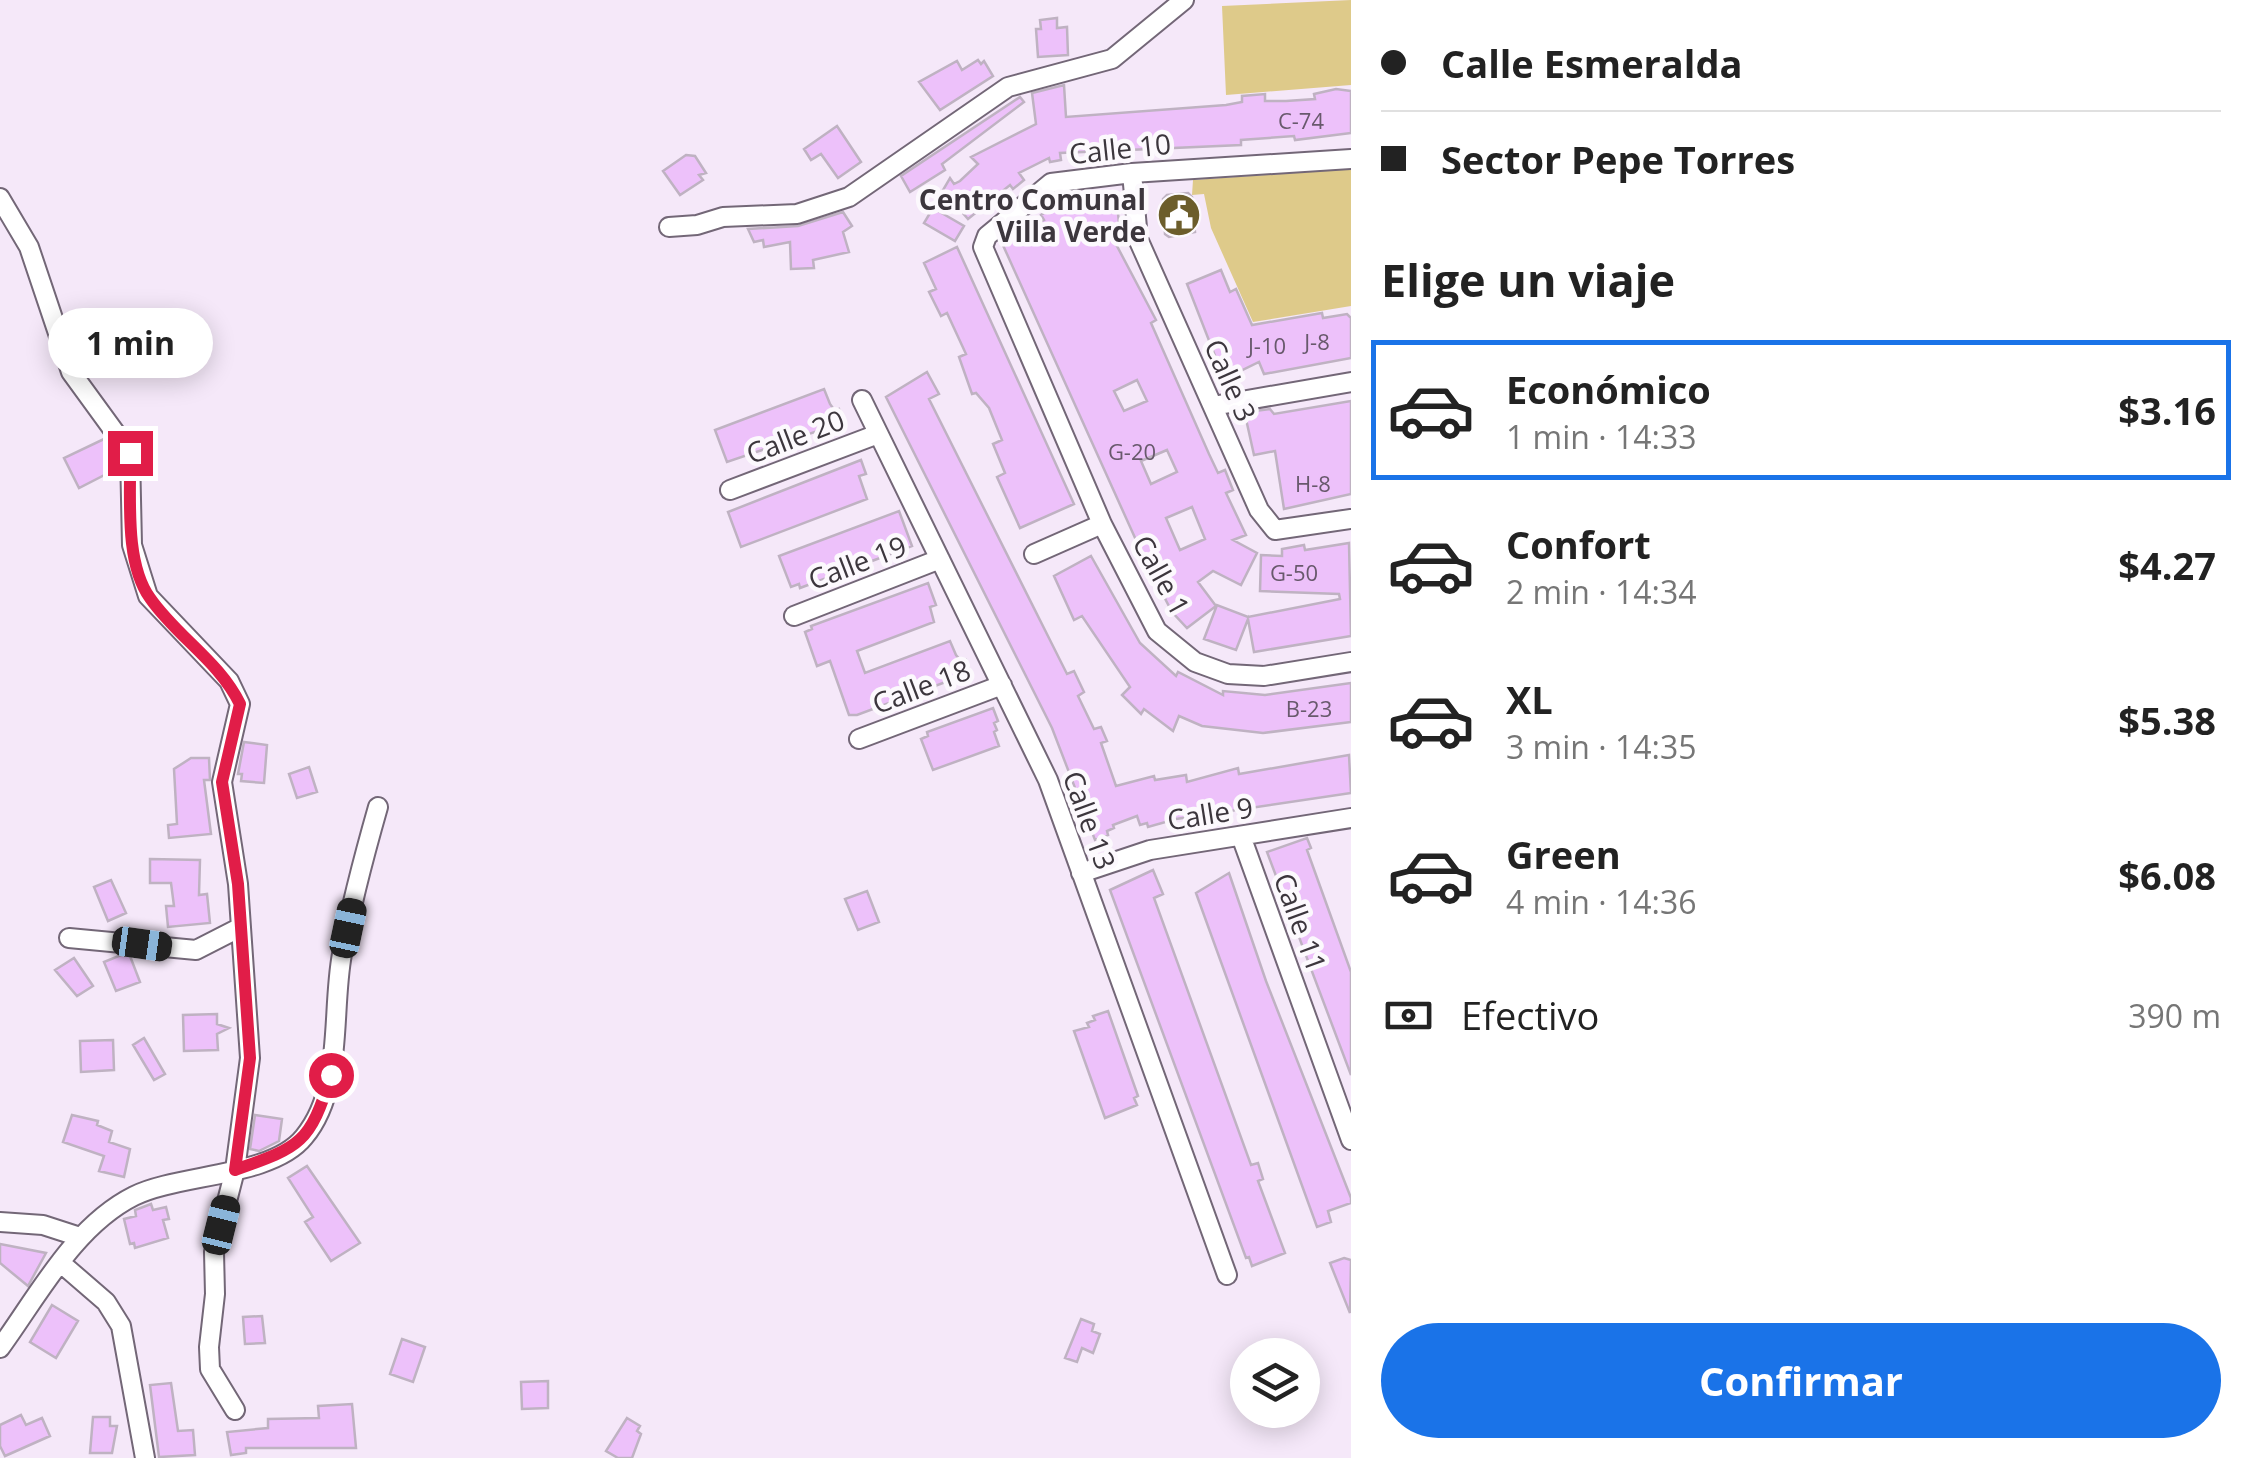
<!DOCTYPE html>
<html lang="es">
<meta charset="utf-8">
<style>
:root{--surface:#fff;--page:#f2f2f2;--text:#222;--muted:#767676;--line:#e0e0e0;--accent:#1a73e8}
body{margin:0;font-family:"Open Sans",sans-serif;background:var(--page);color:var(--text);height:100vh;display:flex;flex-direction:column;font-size:38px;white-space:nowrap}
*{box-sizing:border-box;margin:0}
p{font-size:32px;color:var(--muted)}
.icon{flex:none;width:55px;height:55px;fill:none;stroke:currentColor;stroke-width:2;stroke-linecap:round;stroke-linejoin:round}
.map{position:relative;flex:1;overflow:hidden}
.sheet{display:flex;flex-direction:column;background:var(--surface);width:900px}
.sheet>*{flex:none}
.banner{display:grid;align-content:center;height:220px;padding:0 30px;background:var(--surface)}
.fabs{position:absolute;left:1230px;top:1338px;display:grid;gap:20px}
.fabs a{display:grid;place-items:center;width:90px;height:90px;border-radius:50%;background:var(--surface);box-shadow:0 5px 25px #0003;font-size:50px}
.end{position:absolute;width:45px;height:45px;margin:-22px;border:12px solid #e11d48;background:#fff;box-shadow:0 0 0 5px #fff}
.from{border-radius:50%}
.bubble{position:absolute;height:70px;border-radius:35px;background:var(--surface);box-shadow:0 5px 25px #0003;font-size:32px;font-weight:700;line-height:70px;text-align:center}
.car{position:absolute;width:30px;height:60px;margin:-30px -15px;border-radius:12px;box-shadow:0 0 8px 2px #0007;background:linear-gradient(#222 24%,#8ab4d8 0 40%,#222 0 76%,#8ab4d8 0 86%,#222 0)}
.banner b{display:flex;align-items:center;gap:35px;height:95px;font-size:38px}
.banner b+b{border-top:2px solid var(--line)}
.banner i{width:25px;height:25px;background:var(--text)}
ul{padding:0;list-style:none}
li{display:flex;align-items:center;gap:30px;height:140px;margin:0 20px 15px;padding:0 10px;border:5px solid transparent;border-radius:0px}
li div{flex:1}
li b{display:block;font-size:38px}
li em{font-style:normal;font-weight:700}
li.selected{border-color:var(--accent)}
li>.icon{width:90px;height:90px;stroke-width:1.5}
h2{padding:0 30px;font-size:45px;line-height:120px}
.pay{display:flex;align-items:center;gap:25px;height:110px;padding:0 30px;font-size:38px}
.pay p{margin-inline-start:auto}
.primary-button{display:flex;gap:20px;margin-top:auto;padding:20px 30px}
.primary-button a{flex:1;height:115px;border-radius:60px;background:var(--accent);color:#fff;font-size:40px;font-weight:700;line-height:115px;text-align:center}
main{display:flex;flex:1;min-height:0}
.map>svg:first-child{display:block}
</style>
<main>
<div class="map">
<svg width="1351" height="1458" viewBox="0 0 1351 1458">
<rect width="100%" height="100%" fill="#f5e8f9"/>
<path fill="#deca8a" d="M 1351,0 L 1351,85 L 1226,95 L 1222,6 Z
M 1351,169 L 1351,306 L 1253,322 L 1211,228 L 1204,194 L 1192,195 L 1193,180 Z"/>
<path fill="#edc1fa" stroke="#bfb2c2" stroke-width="2.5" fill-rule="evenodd" d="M 1057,18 L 1057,28 L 1067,27 L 1068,55 L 1038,57 L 1036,29 L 1041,29 L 1040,20 Z
M 978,60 L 981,64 L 984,61 L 993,76 L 940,110 L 919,82 L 957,61 L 962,70 Z
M 1064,85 L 1066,117 L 1226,105 L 1242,102 L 1242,96 L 1265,94 L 1265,101 L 1286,101 L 1315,99 L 1314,94 L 1336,89 L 1351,91 L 1351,133 L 1295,140 L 1294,136 L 1241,140 L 1241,145 L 1060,153 L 1061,160 L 1050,162 L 1049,158 L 1019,173 L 1024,180 L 1013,189 L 1010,185 L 968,219 L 943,190 L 950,178 L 954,184 L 960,181 L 978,164 L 971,157 L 1036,124 L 1032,93 Z
M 1020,97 L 1024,102 L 942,164 L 945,170 L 910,192 L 901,176 Z
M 837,126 L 861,162 L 838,178 L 821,154 L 811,160 L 804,149 Z
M 686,155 L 695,156 L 706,173 L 699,175 L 703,180 L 680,195 L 663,171 Z
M 1102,192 L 1108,206 L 1117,202 L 1119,224 L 1108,229 L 1156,320 L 1151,323 L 1209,454 L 1218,473 L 1225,470 L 1233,490 L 1226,493 L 1246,535 L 1233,540 L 1257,553 L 1241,585 L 1213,571 L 1198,582 L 1216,606 L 1187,628 L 1172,612 L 1145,560 L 1002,243 L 1005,238 L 1044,220 L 1041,215 L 1058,204 L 1078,195 L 1081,201 ZM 1137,380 L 1147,401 L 1124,411 L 1114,391 ZM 1167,450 L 1177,472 L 1151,484 L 1141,461 ZM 1192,507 L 1205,539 L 1180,550 L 1166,518 Z
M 1188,193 L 1192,197 L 1195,232 L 1169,237 L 1165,234 L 1163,199 L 1167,195 Z
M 933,208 L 964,226 L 955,241 L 924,223 Z
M 843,212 L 852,226 L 843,232 L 849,252 L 813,260 L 814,268 L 791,269 L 790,242 L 764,247 L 763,240 L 754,242 L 748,229 L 798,226 Z
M 957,247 L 1074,504 L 1020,528 L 997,477 L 1005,473 L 993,444 L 1002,440 L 989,408 L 976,393 L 972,394 L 959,357 L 966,354 L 947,313 L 941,316 L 929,292 L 936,289 L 924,263 Z
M 1221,270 L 1230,292 L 1236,289 L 1252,325 L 1322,313 L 1323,318 L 1347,314 L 1351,318 L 1351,358 L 1264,374 L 1259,362 L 1224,379 L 1187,284 Z
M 927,372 L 939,394 L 929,399 L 1067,674 L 1074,671 L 1084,692 L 1078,696 L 1094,729 L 1101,727 L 1107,741 L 1101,743 L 1116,786 L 1154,776 L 1155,780 L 1186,775 L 1187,782 L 1238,768 L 1239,774 L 1349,755 L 1351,793 L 1176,819 L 1148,827 L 1147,823 L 1140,825 L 1137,816 L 1113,825 L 1114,828 L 1107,831 L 1108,835 L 1095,840 L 1052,728 L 886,397 Z
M 824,389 L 830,404 L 835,411 L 839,409 L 844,422 L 727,462 L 715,430 Z
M 1351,401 L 1351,494 L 1284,509 L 1275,451 L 1254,455 L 1246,419 L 1255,411 L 1270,409 L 1274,414 Z
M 104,439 L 118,468 L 79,488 L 64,458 Z
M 861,460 L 866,474 L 859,476 L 867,499 L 741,547 L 728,512 Z
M 899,511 L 912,546 L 800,588 L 799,584 L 791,587 L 779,556 Z
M 1349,543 L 1351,636 L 1254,652 L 1248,619 L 1236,650 L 1204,639 L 1217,605 L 1248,617 L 1340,599 L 1339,594 L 1260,591 L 1261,555 L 1282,556 L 1282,549 L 1304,545 L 1305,550 Z
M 1091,556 L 1140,643 L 1176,676 L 1178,672 L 1223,695 L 1223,691 L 1265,695 L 1351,683 L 1351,722 L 1263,733 L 1202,726 L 1179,716 L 1173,731 L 1144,709 L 1141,714 L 1122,695 L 1130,687 L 1082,616 L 1074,620 L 1054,576 Z
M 928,583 L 936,605 L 930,607 L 934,622 L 857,651 L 865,673 L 950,641 L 956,655 L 962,662 L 966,660 L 970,673 L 857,715 L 849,715 L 830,661 L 817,666 L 805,632 L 812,629 L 811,626 Z
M 993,708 L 998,721 L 994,723 L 997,730 L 994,732 L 999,746 L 933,770 L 921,739 L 928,736 L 927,732 Z
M 244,742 L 267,745 L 264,783 L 241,781 L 242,774 L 238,774 Z
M 191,758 L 209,758 L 210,780 L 204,780 L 211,834 L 169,838 L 168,825 L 177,824 L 174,769 Z
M 309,767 L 317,792 L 297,798 L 289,774 Z
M 1307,838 L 1311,848 L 1307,850 L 1351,972 L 1351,1075 L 1267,852 Z
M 150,859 L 200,860 L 199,895 L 207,894 L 210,923 L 168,927 L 166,906 L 174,906 L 171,883 L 150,883 Z
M 1153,870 L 1163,894 L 1154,898 L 1251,1165 L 1258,1163 L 1263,1179 L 1258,1181 L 1285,1253 L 1252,1266 L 1249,1257 L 1246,1258 L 1110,890 Z
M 1229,873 L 1266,981 L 1351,1198 L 1351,1203 L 1328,1211 L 1331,1222 L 1317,1227 L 1196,893 Z
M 111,880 L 126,913 L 108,921 L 94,887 Z
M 867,891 L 879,922 L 858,930 L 845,899 Z
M 121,955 L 130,956 L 140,982 L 116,991 L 104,962 Z
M 74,958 L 93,986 L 77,996 L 55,970 Z
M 1108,1011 L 1138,1096 L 1134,1098 L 1137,1105 L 1105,1118 L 1074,1031 L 1089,1027 L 1087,1023 L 1095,1020 L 1093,1016 Z
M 217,1014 L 217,1024 L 229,1028 L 217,1034 L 218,1050 L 184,1051 L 183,1015 Z
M 144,1038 L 165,1074 L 154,1080 L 133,1045 Z
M 113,1040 L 114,1070 L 81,1072 L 80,1041 Z
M 72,1115 L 98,1121 L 97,1125 L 112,1131 L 109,1142 L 130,1149 L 124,1177 L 99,1171 L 104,1156 L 63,1142 Z
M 255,1115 L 282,1119 L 279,1141 L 259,1151 L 250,1149 Z
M 307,1166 L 360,1243 L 331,1261 L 305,1222 L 313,1217 L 288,1178 Z
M 151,1204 L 153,1210 L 166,1207 L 169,1219 L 163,1220 L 168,1238 L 135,1248 L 134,1243 L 130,1244 L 124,1219 L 136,1216 L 135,1210 Z
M 0,1244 L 46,1253 L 28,1286 L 0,1263 Z
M 1344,1258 L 1351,1260 L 1350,1313 L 1330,1263 Z
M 52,1305 L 78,1321 L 56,1358 L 30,1342 Z
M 262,1316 L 265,1343 L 245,1344 L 243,1317 Z
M 1081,1319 L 1094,1324 L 1092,1331 L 1100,1334 L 1093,1353 L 1082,1348 L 1077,1362 L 1065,1358 Z
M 402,1339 L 425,1347 L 413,1382 L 390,1374 Z
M 548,1381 L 548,1408 L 522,1409 L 521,1382 Z
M 171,1383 L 178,1431 L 193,1430 L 195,1455 L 159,1457 L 150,1385 Z
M 352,1404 L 356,1448 L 246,1448 L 246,1453 L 231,1455 L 227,1432 L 268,1428 L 268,1419 L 319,1418 L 318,1406 Z
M 21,1415 L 26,1425 L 42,1418 L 50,1436 L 5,1456 L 0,1446 L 0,1425 Z
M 93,1417 L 110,1417 L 110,1426 L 117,1426 L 112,1453 L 90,1453 Z
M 627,1418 L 640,1426 L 637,1431 L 641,1434 L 632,1458 L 618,1458 L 606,1451 Z"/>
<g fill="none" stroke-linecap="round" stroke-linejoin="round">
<g stroke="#736777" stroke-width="22">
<path id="minor" d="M 1351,159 L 1132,173 L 1051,183 L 987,236 L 983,247 L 1102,524 L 1157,631 L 1195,662 L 1228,674 L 1264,676 L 1351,662
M 1132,173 L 1138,239 L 1259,510 L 1275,530 L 1351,519
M 0,198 L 29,247 L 71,372 L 130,453 L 132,545 L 148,596 L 229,681 L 240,704 L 222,782 L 238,884 L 250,1058 L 235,1170 L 214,1252 L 215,1294 L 209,1347 L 210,1369 L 235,1410
M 669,227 L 697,225 L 723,217 L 797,214 L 849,197 L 1008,87 L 1112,59 L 1184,0
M 862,400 L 1048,780 L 1227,1275
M 1213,406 L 1351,382
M 730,490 L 878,434
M 1034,554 L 1102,524
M 794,616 L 940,559
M 859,739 L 1002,685
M 1241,836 L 1351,1140
M 1081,873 L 1150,850 L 1351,818
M 69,938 L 196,950 L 241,927
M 0,1222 L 43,1225 L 80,1237
M 62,1264 L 106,1302 L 121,1326 L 145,1458
M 0,1348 C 38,1296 74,1226 134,1196 C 178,1174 272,1177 304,1137 C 344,1089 331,1013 342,954 C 351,905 364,856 378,807"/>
</g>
<use href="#minor" stroke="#fff" stroke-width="18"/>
</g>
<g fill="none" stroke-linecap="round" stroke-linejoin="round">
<path stroke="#e11d48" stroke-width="12" d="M 130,453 C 131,495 124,562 150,598 C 177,637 219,661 240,704 L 222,782 L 238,884 L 250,1058 L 235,1170 C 300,1147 310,1144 331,1075"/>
</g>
<defs>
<g id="civic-disc" transform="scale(2.25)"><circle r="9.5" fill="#6c5d2b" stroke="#fcf9fd"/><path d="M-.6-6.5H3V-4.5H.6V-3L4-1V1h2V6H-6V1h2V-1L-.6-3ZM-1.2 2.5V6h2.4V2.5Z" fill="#fff"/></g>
</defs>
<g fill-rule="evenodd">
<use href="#civic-disc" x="1179" y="215"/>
</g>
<g text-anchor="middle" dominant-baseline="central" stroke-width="9" stroke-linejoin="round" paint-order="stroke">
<g font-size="22" fill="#68596c">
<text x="1301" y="120">C-74</text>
<text x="1317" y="341">J-8</text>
<text x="1267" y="345">J-10</text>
<text x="1132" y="451">G-20</text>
<text x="1313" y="483">H-8</text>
<text x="1294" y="572">G-50</text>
<text x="1309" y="708">B-23</text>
</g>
<g font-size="28" fill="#3c363d" stroke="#fcf9fd">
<text transform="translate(1120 148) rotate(-6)">Calle 10</text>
<text transform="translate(1231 380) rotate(66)">Calle 3</text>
<text transform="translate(795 436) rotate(-21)">Calle 20</text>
<text transform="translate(857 562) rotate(-21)">Calle 19</text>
<text transform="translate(1162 575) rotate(61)">Calle 1</text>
<text transform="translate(921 686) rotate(-21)">Calle 18</text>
<text transform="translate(1210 813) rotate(-9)">Calle 9</text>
<text transform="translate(1090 820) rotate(70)">Calle 13</text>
<text transform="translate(1301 922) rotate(70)">Calle 11</text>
</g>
<g font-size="28" font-weight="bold" fill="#3c363d" stroke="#fcf9fd" text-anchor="end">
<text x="1146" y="199">Centro Comunal<tspan x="1146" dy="32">Villa Verde</tspan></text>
</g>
</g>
</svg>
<div class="fabs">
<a><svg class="icon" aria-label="layers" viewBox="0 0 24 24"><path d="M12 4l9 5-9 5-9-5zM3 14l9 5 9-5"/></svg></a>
</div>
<i class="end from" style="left:331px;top:1075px"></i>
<i class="end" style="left:130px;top:453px"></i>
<div class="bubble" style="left:48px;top:308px;width:165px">1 min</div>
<i class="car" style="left:348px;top:928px;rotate:12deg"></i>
<i class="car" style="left:142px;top:944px;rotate:98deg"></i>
<i class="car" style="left:221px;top:1225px;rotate:14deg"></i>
</div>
<section class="sheet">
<div class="banner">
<b><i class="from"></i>Calle Esmeralda</b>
<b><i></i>Sector Pepe Torres</b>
</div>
<h2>Elige un viaje</h2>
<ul>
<li class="selected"><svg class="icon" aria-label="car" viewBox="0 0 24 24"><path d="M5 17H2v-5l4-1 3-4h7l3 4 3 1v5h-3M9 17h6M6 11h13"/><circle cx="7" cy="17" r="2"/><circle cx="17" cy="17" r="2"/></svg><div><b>Económico</b><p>1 min · 14:33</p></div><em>$3.16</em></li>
<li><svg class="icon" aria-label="car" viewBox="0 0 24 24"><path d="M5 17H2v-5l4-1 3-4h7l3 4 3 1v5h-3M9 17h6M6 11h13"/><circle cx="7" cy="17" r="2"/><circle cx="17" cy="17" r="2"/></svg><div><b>Confort</b><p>2 min · 14:34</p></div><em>$4.27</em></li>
<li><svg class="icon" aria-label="car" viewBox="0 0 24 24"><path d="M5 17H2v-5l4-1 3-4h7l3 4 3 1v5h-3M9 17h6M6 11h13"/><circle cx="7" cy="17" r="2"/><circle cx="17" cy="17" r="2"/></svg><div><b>XL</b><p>3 min · 14:35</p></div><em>$5.38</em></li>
<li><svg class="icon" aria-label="car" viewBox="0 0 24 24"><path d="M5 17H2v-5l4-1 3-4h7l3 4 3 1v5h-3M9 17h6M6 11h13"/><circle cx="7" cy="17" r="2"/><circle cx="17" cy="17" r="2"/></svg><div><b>Green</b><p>4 min · 14:36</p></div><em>$6.08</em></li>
</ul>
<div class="pay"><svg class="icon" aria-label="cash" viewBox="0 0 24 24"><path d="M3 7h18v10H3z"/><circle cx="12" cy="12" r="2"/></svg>Efectivo<p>390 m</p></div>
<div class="primary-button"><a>Confirmar</a></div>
</section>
</main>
